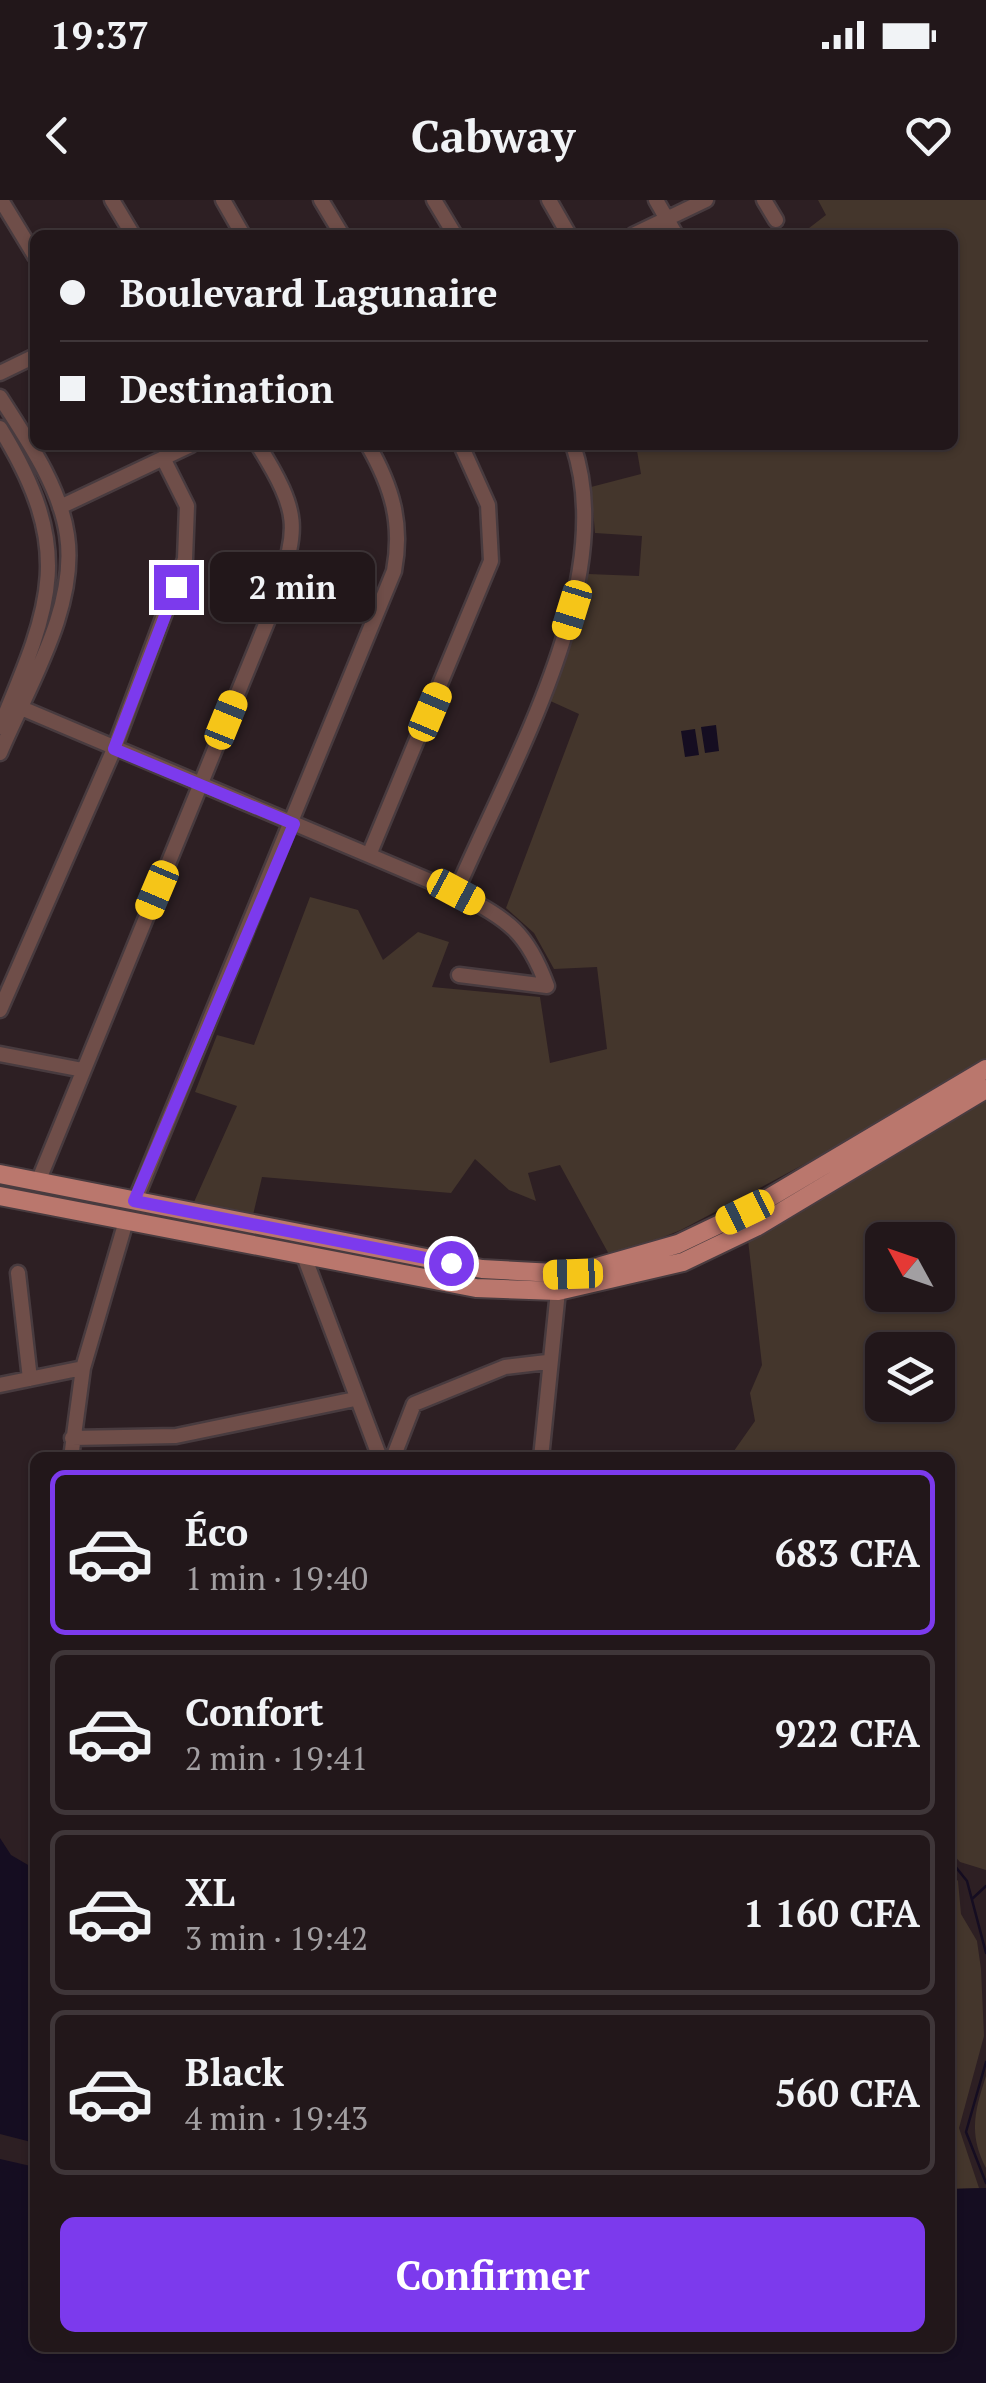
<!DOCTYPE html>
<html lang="fr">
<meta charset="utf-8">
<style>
:root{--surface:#22171a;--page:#2a2023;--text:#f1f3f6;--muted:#a29fa2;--line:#3f3639;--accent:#7c3aed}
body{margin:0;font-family:"PT Serif",serif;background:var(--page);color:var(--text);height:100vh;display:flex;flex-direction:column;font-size:38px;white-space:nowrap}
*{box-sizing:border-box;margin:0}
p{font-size:32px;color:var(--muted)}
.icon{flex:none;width:55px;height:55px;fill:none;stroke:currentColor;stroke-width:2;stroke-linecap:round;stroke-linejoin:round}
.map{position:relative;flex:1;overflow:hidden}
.details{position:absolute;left:30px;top:1252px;width:925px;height:900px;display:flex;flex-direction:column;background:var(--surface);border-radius:15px;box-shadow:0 2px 8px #0004,0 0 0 2px var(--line)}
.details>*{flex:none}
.banner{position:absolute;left:30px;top:30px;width:928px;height:220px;border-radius:15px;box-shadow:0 2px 8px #0004,0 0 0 2px var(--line);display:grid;align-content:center;height:220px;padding:0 30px;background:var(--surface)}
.needle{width:65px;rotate:310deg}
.controls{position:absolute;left:865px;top:1022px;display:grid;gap:20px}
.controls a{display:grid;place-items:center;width:90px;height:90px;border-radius:15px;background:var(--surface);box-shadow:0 2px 8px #0004,0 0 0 2px var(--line);font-size:50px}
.end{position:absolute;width:45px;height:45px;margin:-22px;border:12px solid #7c3aed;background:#fff;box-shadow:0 0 0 5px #fff}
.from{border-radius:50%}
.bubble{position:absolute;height:70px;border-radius:15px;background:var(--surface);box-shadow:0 2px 8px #0004,0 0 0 2px var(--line);font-size:32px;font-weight:600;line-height:70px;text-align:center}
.car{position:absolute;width:30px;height:60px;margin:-30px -15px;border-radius:12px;box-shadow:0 0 8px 2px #0007;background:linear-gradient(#f5c518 24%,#345 0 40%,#f5c518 0 76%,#345 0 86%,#f5c518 0)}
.banner b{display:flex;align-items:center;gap:35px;height:95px;font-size:38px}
.banner b+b{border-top:2px solid var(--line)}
.banner i{width:25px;height:25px;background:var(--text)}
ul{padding:18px 0 0;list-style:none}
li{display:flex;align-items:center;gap:30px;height:165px;margin:0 20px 15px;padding:0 10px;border:5px solid var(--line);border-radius:15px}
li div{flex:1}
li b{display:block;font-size:38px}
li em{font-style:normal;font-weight:600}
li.on{border-color:var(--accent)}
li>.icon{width:90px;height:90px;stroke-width:1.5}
.action{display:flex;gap:20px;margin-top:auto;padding:20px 30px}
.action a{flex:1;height:115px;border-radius:15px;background:var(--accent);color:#fff;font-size:40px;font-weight:600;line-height:115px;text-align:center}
.status{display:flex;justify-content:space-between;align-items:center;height:70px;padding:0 50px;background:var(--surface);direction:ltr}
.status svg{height:28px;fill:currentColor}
header{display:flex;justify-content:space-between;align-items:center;height:130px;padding:0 30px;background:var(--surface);font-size:45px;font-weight:600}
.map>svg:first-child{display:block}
</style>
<div class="status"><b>19:37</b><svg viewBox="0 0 49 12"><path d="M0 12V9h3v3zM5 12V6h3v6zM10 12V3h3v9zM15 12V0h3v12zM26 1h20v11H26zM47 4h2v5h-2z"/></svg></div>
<header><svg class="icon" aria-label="back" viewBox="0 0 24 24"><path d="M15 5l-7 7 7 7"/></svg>Cabway<svg class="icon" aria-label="heart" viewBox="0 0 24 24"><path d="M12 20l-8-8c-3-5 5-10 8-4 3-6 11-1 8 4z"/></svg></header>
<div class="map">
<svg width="986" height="2183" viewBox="0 0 986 2183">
<rect width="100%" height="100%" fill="#2d1f23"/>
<path fill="#44362c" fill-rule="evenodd" d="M 818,0 L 986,0 L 986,867 L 681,1030 L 611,1058 L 560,965 L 528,973 L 536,1001 L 509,990 L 475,959 L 451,993 L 262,977 L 253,1015 L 194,1002 L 237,906 L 195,892 L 217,835 L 254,845 L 310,697 L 358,710 L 383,760 L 418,732 L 449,742 L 432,787 L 540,797 L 550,863 L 607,849 L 597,767 L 554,769 L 534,733 L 506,708 L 579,514 L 546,499 L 588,374 L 639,376 L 642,336 L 595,333 L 591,287 L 641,274 L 636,245 L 952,245 L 952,35 L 800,35 L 826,15 Z
M 986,893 L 986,1670 L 960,1662 L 950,1651 L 950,1258 L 729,1258 L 755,1221 L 750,1193 L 762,1165 L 746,1022 ZM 882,1040 L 938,1040 L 938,1095 L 882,1095 ZM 882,1150 L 938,1150 L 938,1205 L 882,1205 Z
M 950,1672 L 958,1681 L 961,1714 L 977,1741 L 981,1769 L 984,1836 L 959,1928 L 979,1988 L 950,1989 Z
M 986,1876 L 986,1968 C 968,1934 975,1910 986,1876 Z"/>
<path fill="#150d21" d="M 716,525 L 719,551 L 705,553 L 701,527 Z
M 695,529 L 699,555 L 685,557 L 681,531 Z
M 0,1638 L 11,1655 L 35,1669 L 35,1943 L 0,1934 Z
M 0,1959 L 35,1967 L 35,2148 L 950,2148 L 950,1989 L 986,1988 L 986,2183 L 0,2183 Z"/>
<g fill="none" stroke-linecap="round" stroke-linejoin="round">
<path stroke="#150d21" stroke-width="2.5" d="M 950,1660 L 967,1681 L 986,1753
M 972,1699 L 986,1686
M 986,1862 L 966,1932 L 986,1983"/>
<g stroke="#483b3f" stroke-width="19">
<path id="minor" d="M 1,0 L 35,56
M 112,0 L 133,35
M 223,0 L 243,35
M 321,0 L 342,35
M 434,0 L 455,35
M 549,0 L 569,35
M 656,0 L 676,35
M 764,0 L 776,20
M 633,35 L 706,0
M 0,173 L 35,156
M 0,197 C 26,238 60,286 67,335 C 78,408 27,488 0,553
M 0,228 C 75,350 52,403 0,527
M 60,307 L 191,245
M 19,507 L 456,692 C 507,720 526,729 547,786 L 459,775
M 369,655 L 491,361 L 488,305 L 461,245
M 456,692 C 509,567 620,382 573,245
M 0,810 L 114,549 L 185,359 L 187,306 L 163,258
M 0,854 L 83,870
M 38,982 L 271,412 C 296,330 306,322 258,245
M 135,1001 L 394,371 C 403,323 392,287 368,245
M 304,1056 L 380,1258
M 18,1073 L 30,1179
M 0,1185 L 83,1168
M 72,1238 L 176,1236 L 355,1199
M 71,1258 L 83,1168 L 126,1021
M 393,1258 L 414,1204 L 505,1167 L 547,1162
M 541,1258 L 558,1091"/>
</g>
<g stroke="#483b3f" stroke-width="22">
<path id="major" d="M 0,974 L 482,1069 L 573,1074 L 678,1044 L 745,1012 L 986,869
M 0,996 L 476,1088 L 558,1091 L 683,1062 L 756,1027 L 986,889"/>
</g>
<use href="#minor" stroke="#6f4e49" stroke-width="14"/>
<use href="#major" stroke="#ba776d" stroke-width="18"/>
</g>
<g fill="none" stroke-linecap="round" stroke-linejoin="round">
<path stroke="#7c3aed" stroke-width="12" d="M 176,387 L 114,549 L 294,624 L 134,1001 L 451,1063"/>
</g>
</svg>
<div class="controls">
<a><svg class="needle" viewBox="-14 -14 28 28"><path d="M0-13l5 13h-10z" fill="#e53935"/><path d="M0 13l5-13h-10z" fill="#a29fa2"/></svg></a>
<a><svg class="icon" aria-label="layers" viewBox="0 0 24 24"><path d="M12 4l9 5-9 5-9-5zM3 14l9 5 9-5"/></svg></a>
</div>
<i class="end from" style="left:451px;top:1063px"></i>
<i class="end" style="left:176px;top:387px"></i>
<div class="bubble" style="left:210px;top:352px;width:165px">2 min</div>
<i class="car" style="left:572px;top:410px;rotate:197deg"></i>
<i class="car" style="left:430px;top:512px;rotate:23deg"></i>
<i class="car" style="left:226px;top:520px;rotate:22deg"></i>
<i class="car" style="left:157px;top:690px;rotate:203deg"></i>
<i class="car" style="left:456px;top:692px;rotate:118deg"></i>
<i class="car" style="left:745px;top:1012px;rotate:244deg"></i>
<i class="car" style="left:573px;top:1074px;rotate:268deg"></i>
<div class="banner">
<b><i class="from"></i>Boulevard Lagunaire</b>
<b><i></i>Destination</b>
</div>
<section class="details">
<ul>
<li class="on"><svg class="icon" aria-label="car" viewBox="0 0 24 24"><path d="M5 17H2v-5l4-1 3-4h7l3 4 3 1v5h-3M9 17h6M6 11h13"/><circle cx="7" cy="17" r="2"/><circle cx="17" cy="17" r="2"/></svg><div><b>Éco</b><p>1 min · 19:40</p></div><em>683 CFA</em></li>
<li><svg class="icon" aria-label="car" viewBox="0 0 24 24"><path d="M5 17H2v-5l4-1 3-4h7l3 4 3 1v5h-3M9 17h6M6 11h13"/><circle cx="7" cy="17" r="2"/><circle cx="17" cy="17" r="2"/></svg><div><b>Confort</b><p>2 min · 19:41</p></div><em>922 CFA</em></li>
<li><svg class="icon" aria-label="car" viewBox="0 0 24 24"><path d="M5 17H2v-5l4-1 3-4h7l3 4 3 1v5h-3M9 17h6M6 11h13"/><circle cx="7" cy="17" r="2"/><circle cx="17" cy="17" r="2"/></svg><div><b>XL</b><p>3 min · 19:42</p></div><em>1 160 CFA</em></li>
<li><svg class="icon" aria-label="car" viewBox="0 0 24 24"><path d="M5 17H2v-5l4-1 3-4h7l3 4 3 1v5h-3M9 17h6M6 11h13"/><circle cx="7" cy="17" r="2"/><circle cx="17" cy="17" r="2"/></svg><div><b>Black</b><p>4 min · 19:43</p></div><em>560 CFA</em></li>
</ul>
<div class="action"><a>Confirmer</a></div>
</section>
</div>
